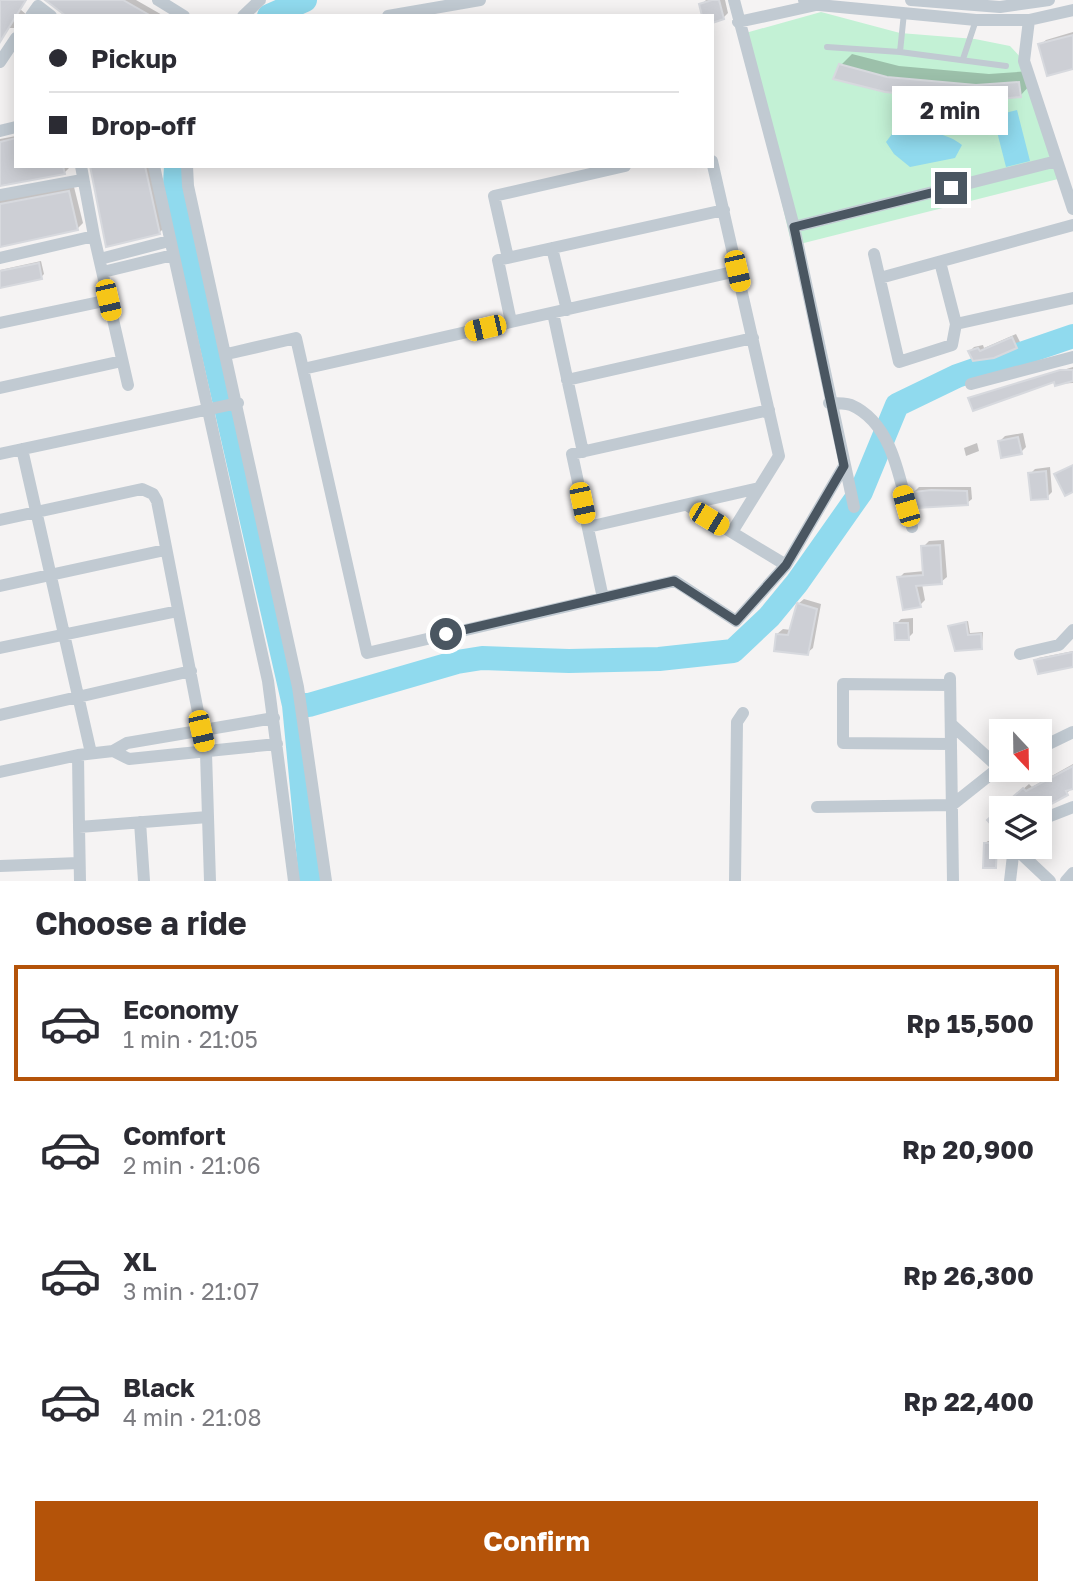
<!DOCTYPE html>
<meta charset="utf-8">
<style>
:root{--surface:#fff;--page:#f2f2f3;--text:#2b2b33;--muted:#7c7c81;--line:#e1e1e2;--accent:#b45309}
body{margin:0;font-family:"Golos Text",sans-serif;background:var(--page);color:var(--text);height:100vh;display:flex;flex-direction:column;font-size:26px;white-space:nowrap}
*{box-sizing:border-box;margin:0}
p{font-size:23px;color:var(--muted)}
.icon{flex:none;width:38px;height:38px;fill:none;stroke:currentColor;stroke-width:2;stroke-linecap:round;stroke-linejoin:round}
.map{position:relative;height:881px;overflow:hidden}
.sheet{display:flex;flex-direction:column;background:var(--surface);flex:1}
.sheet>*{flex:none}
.guide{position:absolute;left:14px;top:14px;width:700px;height:154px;border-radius:0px;box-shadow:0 4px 18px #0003;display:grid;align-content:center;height:154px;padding:0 35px;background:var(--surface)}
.needle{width:46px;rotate:158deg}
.controls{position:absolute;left:989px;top:719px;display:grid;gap:14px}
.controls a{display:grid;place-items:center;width:63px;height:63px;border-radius:0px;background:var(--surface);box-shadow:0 4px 18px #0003;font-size:35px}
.end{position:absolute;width:32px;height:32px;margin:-16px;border:9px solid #4a5661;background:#fff;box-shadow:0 0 0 4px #fff}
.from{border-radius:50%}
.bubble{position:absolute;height:49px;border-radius:0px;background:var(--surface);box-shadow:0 4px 18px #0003;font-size:23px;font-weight:700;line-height:49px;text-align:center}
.car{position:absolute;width:21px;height:42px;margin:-21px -10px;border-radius:9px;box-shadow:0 0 5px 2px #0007;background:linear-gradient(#f5c518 24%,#345 0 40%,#f5c518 0 76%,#345 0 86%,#f5c518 0)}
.guide b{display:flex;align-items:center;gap:24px;height:66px;font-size:26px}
.guide b+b{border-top:2px solid var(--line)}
.guide i{width:18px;height:18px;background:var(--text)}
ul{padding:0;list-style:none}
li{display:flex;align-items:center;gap:21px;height:116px;margin:0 14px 10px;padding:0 21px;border:4px solid transparent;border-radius:0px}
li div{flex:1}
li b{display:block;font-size:26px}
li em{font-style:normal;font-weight:700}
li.selected{border-color:var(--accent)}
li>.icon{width:63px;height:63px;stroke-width:1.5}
h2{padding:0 35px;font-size:32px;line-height:84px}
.primary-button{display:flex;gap:14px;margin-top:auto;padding:14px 35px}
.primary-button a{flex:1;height:80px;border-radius:0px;background:var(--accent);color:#fff;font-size:28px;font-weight:700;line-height:80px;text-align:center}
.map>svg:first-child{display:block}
</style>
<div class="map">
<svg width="1073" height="881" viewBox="0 0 1073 881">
<rect width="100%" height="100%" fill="#f5f3f3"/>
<path fill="#c3f1d5" d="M 821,12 L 900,33 L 975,39 L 1010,46 L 1024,61 L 1058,179 L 792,246 L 742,34 Z"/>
<path fill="#90daee" d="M 1017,110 L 1030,161 L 1006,167 L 993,116 Z
M 917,122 C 935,137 946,132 962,145 L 955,158 L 910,167 L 894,154 L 886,142 L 898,126 Z"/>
<path fill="#0003" d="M 0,0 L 26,0 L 20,9 L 28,16 L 16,16 L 16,28 L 9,28 L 0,42 Z
M 47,0 L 136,0 L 164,16 L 70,16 Z
M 706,0 L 725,0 L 728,13 L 723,18 L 712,16 L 701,5 Z
M 1073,32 L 1073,67 L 1040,45 L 1046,40 Z
M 852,54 L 899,66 L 989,74 L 1030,71 L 1031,84 L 1020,96 L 886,91 L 841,65 Z
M 16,136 L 16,166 L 69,168 L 64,173 L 0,184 L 0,139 Z
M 91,166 L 151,166 L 164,228 L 159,233 Z
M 74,187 L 83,223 L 78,228 L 0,245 L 0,195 Z
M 41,261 L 44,274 L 41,277 L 0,286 L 0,270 Z
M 1016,334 L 1020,342 L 1016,346 L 994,356 L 970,351 L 974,347 L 983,345 L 984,348 Z
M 1073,367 L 1073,383 L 1056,384 L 1056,380 L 970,398 Z
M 1023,433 L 1026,447 L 1021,452 L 1000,441 L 1005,436 Z
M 977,443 L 979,451 L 966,456 L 964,448 Z
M 1050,467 L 1052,492 L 1047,497 L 1030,474 L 1035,469 Z
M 919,487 L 971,487 L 972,499 L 967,503 L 914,492 Z
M 944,540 L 947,577 L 941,582 L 922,584 L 925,600 L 920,605 L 899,578 L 904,573 L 925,571 L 923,547 L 929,541 Z
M 804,599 L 821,604 L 813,648 L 807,653 L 777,634 L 783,629 L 791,630 L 798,604 Z
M 913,618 L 913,633 L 908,638 L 896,624 L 901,619 Z
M 968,621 L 970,633 L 983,632 L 982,647 L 950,626 Z
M 1073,651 L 1073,665 L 1036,660 L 1038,658 Z
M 1073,764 L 1073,787 L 1067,793 L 1043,799 L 1033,808 L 1001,808 L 1029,784 L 1032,787 Z
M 988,841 L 998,841 L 996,866 L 985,843 Z"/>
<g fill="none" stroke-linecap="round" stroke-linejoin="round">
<path stroke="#90daee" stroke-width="24" d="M 269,16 L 305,0
M 176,166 L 175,185 L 294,705 L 311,881
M 294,705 L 309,705 L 457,662 L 482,658 L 569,661 L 659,659 L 733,651 L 769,617 L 797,583 L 861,492 L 897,405 L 957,376 L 1073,336"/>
</g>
<path fill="#cdcfd5" stroke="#d7d9de" stroke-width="2" d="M 0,0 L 26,0 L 0,42 Z
M 45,0 L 123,0 L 151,16 L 66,16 Z
M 712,0 L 719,0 L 724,19 L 712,23 L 712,16 L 702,16 L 699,4 Z
M 1073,35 L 1073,69 L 1047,76 L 1038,44 Z
M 839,64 L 887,77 L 976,85 L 1019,82 L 1021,97 L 973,101 L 885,92 L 833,79 Z
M 16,138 L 16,166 L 63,166 L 65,174 L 0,186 L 0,142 Z
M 90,166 L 145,166 L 160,234 L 106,247 Z
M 69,191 L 78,230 L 0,247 L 0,204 Z
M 39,263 L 42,279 L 0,288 L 0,271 Z
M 1012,337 L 1017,348 L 994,358 L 973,361 L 968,351 L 978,348 L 980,351 Z
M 1060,370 L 1073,370 L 1073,381 L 1055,386 L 1054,382 L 973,411 L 968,398 Z
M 1018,437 L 1022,454 L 1001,458 L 998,441 Z
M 1073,465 L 1073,492 L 1065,496 L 1054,474 Z
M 1046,471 L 1048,499 L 1031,500 L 1028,473 Z
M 931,490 L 967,491 L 968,505 L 916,508 L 913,492 Z
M 940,545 L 942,584 L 916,586 L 921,607 L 903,610 L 897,577 L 923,575 L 921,546 Z
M 797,603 L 817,609 L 808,655 L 774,651 L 776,634 L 788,635 Z
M 966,622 L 968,635 L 981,634 L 982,649 L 955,651 L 948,626 Z
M 894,623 L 908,623 L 909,640 L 895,640 Z
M 1073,652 L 1073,667 L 1038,674 L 1034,660 Z
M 1073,766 L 1073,789 L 1066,791 L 1068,795 L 1044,808 L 1001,808 L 1001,835 L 987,820 L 1023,788 L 1026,791 Z
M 984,843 L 997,843 L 996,868 L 983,868 Z"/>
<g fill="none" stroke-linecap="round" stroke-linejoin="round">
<path stroke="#c1cad2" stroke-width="6" d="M 827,47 L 900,52 L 1006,66
M 900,52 L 904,13
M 963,59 L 976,20"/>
<path stroke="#c1cad2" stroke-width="12" d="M 158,0 L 184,16
M 734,0 L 794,227 L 854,507
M 804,0 L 819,5 L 976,20 L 1029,20 L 1073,10
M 911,0 L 1000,7 L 1049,0
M 31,16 L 38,6 L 51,16
M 243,16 L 260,0
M 388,16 L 480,0
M 1029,20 L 1024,61 L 1073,209
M 738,22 L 816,5
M 0,62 L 16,38
M 0,131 L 16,127
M 712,161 L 779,456 L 732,532
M 81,166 L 94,236 L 128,385
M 154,166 L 268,681 L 294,881
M 187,166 L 188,186 L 298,687 L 326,881
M 0,195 L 82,180
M 794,227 L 1057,161
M 552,248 L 567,310
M 874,254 L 899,362 L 952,345 L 956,324 L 1073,298
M 0,258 L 94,236
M 508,258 L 494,196 L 625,166
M 100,259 L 169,241
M 940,262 L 956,324
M 103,272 L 173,255
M 880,278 L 1073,225
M 553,313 L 583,452
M 511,322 L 498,260 L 724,210
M 0,323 L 109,300
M 227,354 L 296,338 L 367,653 L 675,581 L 736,621 L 786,565 L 844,466
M 303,369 L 737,271
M 567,380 L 753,338
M 971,384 L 1073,357
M 0,388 L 122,361
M 829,403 C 835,403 845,403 851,405 C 895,424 901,487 912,527
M 22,449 L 91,753
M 0,454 L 238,403
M 687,505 L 786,565
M 0,520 L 142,489 L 153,494 L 157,501 L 206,753 L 210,881
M 588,527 L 759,488
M 0,586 L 165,550
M 603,598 L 572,454 L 769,410
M 0,648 L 178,611
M 1020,654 L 1059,645 L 1073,630
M 950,678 L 953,881
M 950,685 L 843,684 L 843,743 L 951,744
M 0,715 L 191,671
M 951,724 L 998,767
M 1040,748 L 1073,732
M 113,751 L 129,759 L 277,744
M 78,755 L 79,827 L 208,817
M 0,772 L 78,755 L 113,751 L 127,743 L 274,718
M 817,807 L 952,805 L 1001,766
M 1040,820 L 1073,807
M 140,822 L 144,881
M 79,827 L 80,881
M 1014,847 L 1050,881
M 0,866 L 79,863
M 735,881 L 737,722 L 743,713
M 1010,881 L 1014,847
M 1066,881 L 1073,873"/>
</g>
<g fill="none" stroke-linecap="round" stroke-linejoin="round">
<path stroke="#4a5661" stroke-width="9" d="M 446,634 L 674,581 L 736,621 L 786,565 L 844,466 L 794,227 L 951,188"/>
</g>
</svg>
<div class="controls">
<a><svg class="needle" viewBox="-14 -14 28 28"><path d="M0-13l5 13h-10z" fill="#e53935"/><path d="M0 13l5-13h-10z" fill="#7c7c81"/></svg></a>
<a><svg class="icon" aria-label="layers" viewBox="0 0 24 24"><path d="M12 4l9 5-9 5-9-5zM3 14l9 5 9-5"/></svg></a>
</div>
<i class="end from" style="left:446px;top:634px"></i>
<i class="end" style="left:951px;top:188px"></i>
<div class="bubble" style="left:892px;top:86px;width:116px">2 min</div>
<i class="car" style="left:737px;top:271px;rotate:167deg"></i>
<i class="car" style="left:108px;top:300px;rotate:167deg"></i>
<i class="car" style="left:485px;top:328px;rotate:257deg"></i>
<i class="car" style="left:582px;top:503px;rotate:168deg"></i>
<i class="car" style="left:906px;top:506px;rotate:344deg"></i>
<i class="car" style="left:709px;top:519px;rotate:121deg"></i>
<i class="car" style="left:201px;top:731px;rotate:167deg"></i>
<div class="guide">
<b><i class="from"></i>Pickup</b>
<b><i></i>Drop-off</b>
</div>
</div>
<section class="sheet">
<h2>Choose a ride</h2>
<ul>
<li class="selected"><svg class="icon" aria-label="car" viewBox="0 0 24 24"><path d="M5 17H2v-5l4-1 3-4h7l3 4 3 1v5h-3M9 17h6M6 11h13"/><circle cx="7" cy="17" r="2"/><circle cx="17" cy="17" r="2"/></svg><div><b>Economy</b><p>1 min · 21:05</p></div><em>Rp 15,500</em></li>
<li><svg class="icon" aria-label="car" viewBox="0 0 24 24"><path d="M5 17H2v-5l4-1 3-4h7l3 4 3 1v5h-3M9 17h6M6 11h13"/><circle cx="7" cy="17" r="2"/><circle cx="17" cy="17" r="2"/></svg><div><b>Comfort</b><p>2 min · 21:06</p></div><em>Rp 20,900</em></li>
<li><svg class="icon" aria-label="car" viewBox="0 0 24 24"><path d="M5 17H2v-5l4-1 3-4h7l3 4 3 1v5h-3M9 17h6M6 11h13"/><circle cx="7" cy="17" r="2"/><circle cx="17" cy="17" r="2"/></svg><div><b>XL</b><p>3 min · 21:07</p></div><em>Rp 26,300</em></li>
<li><svg class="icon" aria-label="car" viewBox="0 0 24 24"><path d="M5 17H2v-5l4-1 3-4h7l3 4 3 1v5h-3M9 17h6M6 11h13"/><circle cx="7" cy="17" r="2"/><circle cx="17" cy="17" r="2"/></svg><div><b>Black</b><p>4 min · 21:08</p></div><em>Rp 22,400</em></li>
</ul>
<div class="primary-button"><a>Confirm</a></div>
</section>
